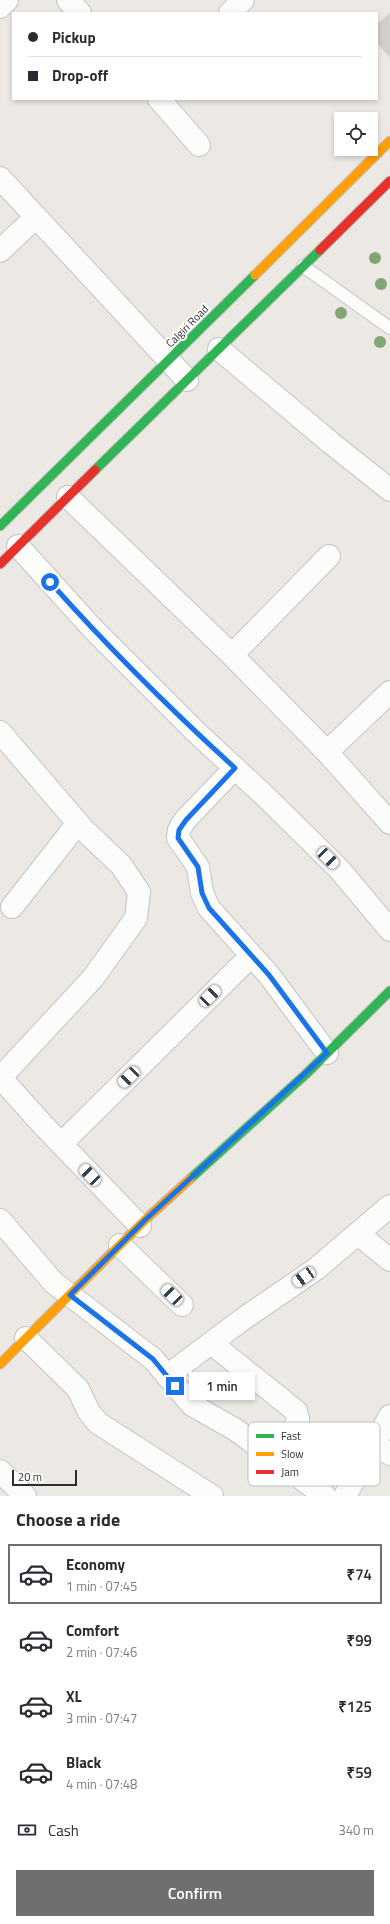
<!DOCTYPE html>
<meta charset="utf-8">
<style>
:root{--surface:#fff;--page:#f7f7f7;--text:#2b2b33;--muted:#7c7c81;--line:#e1e1e2;--accent:#706f6e}
body{margin:0;font-family:"Titillium Web",sans-serif;background:var(--page);color:var(--text);height:100vh;display:flex;flex-direction:column;font-size:15px;white-space:nowrap}
*{box-sizing:border-box;margin:0}
p{font-size:13px;color:var(--muted)}
.icon{flex:none;width:22px;height:22px;fill:none;stroke:currentColor;stroke-width:2;stroke-linecap:round;stroke-linejoin:round}
.map{position:relative;height:1496px;overflow:hidden}
.panel{display:flex;flex-direction:column;background:var(--surface);flex:1}
.panel>*{flex:none}
.guide{position:absolute;left:12px;top:12px;width:366px;height:88px;border-radius:0px;box-shadow:0 2px 6px #0003;display:grid;align-content:center;height:88px;padding:0 16px;background:var(--surface)}
.buttons{position:absolute;left:334px;top:112px;display:grid;gap:8px}
.buttons a{display:grid;place-items:center;width:44px;height:44px;border-radius:0px;background:var(--surface);box-shadow:0 2px 6px #0003;font-size:20px}
.scale{position:absolute;left:12px;bottom:10px;width:65px;box-sizing:border-box;padding-left:4px;border:2px solid #2e2e2e;border-top:0;font-size:11px;line-height:14px;white-space:nowrap;color:#2e2e2e;-webkit-text-stroke:3px #fff;paint-order:stroke}
.end{position:absolute;width:18px;height:18px;margin:-9px;border:5px solid #1a73e8;background:#fff;box-shadow:0 0 0 2px #fff}
.from{border-radius:50%}
.bubble{position:absolute;height:28px;border-radius:0px;background:var(--surface);box-shadow:0 2px 6px #0003;font-size:13px;font-weight:600;line-height:28px;text-align:center}
.car{position:absolute;width:12px;height:24px;margin:-12px -6px;border-radius:5px;box-shadow:0 0 3px 1px #0007;background:linear-gradient(#fff 24%,#345 0 40%,#fff 0 76%,#345 0 86%,#fff 0)}
.guide b{display:flex;align-items:center;gap:14px;height:38px;font-size:15px}
.guide b+b{border-top:1px solid var(--line)}
.guide i{width:10px;height:10px;background:var(--text)}
ul{padding:0;list-style:none}
li{display:flex;align-items:center;gap:12px;height:60px;margin:0 8px 6px;padding:0 8px;border:2px solid transparent;border-radius:0px}
li div{flex:1}
li b{display:block;font-size:15px}
li em{font-style:normal;font-weight:600}
li.active{border-color:var(--accent)}
li>.icon{width:36px;height:36px;stroke-width:1.5}
h2{padding:0 16px;font-size:18px;line-height:48px}
.pay{display:flex;align-items:center;gap:10px;height:44px;padding:0 16px;font-size:15px}
.pay p{margin-inline-start:auto}
.action{display:flex;gap:8px;margin-top:auto;padding:8px 16px}
.action a{flex:1;height:46px;border-radius:0px;background:var(--accent);color:#fff;font-size:16px;font-weight:600;line-height:46px;text-align:center}
.map>svg:first-child{display:block}
</style>
<div class="map">
<svg width="390" height="1496" viewBox="0 0 390 1496">
<rect width="100%" height="100%" fill="#ece8e4"/>
<path fill="#d1cecb" stroke="#d7d4d0" d="M 390,13 L 390,57 L 377,43 L 377,25 Z"/>
<g fill="none" stroke-linecap="round" stroke-linejoin="round">
<g stroke="#c5c4c5" stroke-width="14">
<path id="lane" d="M 303,266 L 390,328"/>
</g>
<g stroke="#c5c4c5" stroke-width="24">
<path id="street" d="M 68,0 L 80,13
M 0,7 L 7,0
M 230,13 L 243,0
M 159,99 L 199,145
M 0,178 L 187,380
M 0,251 L 36,217
M 219,349 L 331,443 L 390,490
M 68,497 L 232,655 L 327,752 L 390,823
M 18,546 L 93,629 L 197,733 L 265,796 L 339,869 L 390,930
M 232,655 L 329,556
M 0,732 L 83,829 L 121,865 L 139,892 L 136,918 L 93,978 L 1,1077
M 327,752 L 390,692
M 235,768 L 185,820 L 179,830 L 178,838 L 198,867 L 202,893 L 209,908 L 269,975 L 327,1053
M 12,907 L 78,823
M 0,1077 L 43,1125 L 140,1226
M 61,1144 L 251,956
M 0,1220 L 53,1282 L 153,1359 L 192,1405 L 236,1430 L 325,1496
M 358,1234 L 390,1260
M 120,1245 L 182,1305
M 26,1338 L 78,1389 L 89,1412 L 98,1423 L 212,1496
M 211,1343 L 296,1411 L 298,1419 L 297,1424 L 272,1457
M 167,1376 L 243,1319 L 316,1269 L 390,1206
M 373,1444 L 390,1454
M 0,1471 L 25,1496
M 345,1496 L 390,1416"/>
</g>
<g stroke="#c5c4c5" stroke-width="11">
<path id="fast" d="M 95,470 L 320,250
M 0,526 L 255,275
M 190,1179 L 306,1074 L 390,991"/>
</g>
<g stroke="#c5c4c5" stroke-width="11">
<path id="slow" d="M 255,275 L 390,141
M 0,1364 L 145,1220 L 190,1179"/>
</g>
<g stroke="#c5c4c5" stroke-width="11">
<path id="jam" d="M 320,250 L 390,181
M 0,564 L 95,470"/>
</g>
<use href="#lane" stroke="#fcfcfb" stroke-width="12"/>
<use href="#street" stroke="#fcfcfb" stroke-width="22"/>
<use href="#fast" stroke="#30b455" stroke-width="9"/>
<use href="#slow" stroke="#ff9f0a" stroke-width="9"/>
<use href="#jam" stroke="#e5322d" stroke-width="9"/>
</g>
<g fill="#82a575">
<circle cx="375" cy="258" r="6"/>
<circle cx="381" cy="284" r="6"/>
<circle cx="341" cy="313" r="6"/>
<circle cx="380" cy="342" r="6"/>
</g>
<g fill="none" stroke-linecap="round" stroke-linejoin="round">
<path stroke="#1a73e8" stroke-width="5" d="M 50,582 C 108,647 170,709 235,768 L 186,820 L 179,830 L 178,838 L 198,867 L 202,893 L 209,908 L 269,975 L 327,1053 L 145,1220 L 70,1295 L 153,1359 L 175,1386"/>
</g>
<g text-anchor="middle" dominant-baseline="central" stroke-width="4" stroke-linejoin="round" paint-order="stroke">
<g font-size="11" fill="#2e2e2e" stroke="#fff">
<text transform="translate(187 326) rotate(-45)">Calgiri Road</text>
</g>
</g>
<rect x="248" y="1422" width="132" height="64" rx="6" fill="#fff" stroke="#c0c0c0" stroke-width="1"/>
<rect x="256" y="1434" width="18" height="4" fill="#30b455"/>
<rect x="256" y="1452" width="18" height="4" fill="#ff9f0a"/>
<rect x="256" y="1470" width="18" height="4" fill="#e5322d"/>
<g font-size="11" fill="#2e2e2e">
<text x="281" y="1440">Fast</text>
<text x="281" y="1458">Slow</text>
<text x="281" y="1476">Jam</text>
</g>
</svg>
<div class="buttons">
<a><svg class="icon" aria-label="locate" viewBox="0 0 24 24"><circle cx="12" cy="12" r="6"/><path d="M12 2v4M12 18v4M2 12h4M18 12h4"/></svg></a>
</div>
<div class="scale">20 m</div>
<i class="end from" style="left:50px;top:582px"></i>
<i class="end" style="left:175px;top:1386px"></i>
<div class="bubble" style="left:189px;top:1372px;width:66px">1 min</div>
<i class="car" style="left:328px;top:858px;rotate:135deg"></i>
<i class="car" style="left:210px;top:996px;rotate:45deg"></i>
<i class="car" style="left:129px;top:1077px;rotate:226deg"></i>
<i class="car" style="left:90px;top:1175px;rotate:316deg"></i>
<i class="car" style="left:304px;top:1277px;rotate:235deg"></i>
<i class="car" style="left:172px;top:1295px;rotate:314deg"></i>
<div class="guide">
<b><i class="from"></i>Pickup</b>
<b><i></i>Drop-off</b>
</div>
</div>
<section class="panel">
<h2>Choose a ride</h2>
<ul>
<li class="active"><svg class="icon" aria-label="car" viewBox="0 0 24 24"><path d="M5 17H2v-5l4-1 3-4h7l3 4 3 1v5h-3M9 17h6M6 11h13"/><circle cx="7" cy="17" r="2"/><circle cx="17" cy="17" r="2"/></svg><div><b>Economy</b><p>1 min · 07:45</p></div><em>₹74</em></li>
<li><svg class="icon" aria-label="car" viewBox="0 0 24 24"><path d="M5 17H2v-5l4-1 3-4h7l3 4 3 1v5h-3M9 17h6M6 11h13"/><circle cx="7" cy="17" r="2"/><circle cx="17" cy="17" r="2"/></svg><div><b>Comfort</b><p>2 min · 07:46</p></div><em>₹99</em></li>
<li><svg class="icon" aria-label="car" viewBox="0 0 24 24"><path d="M5 17H2v-5l4-1 3-4h7l3 4 3 1v5h-3M9 17h6M6 11h13"/><circle cx="7" cy="17" r="2"/><circle cx="17" cy="17" r="2"/></svg><div><b>XL</b><p>3 min · 07:47</p></div><em>₹125</em></li>
<li><svg class="icon" aria-label="car" viewBox="0 0 24 24"><path d="M5 17H2v-5l4-1 3-4h7l3 4 3 1v5h-3M9 17h6M6 11h13"/><circle cx="7" cy="17" r="2"/><circle cx="17" cy="17" r="2"/></svg><div><b>Black</b><p>4 min · 07:48</p></div><em>₹59</em></li>
</ul>
<div class="pay"><svg class="icon" aria-label="cash" viewBox="0 0 24 24"><path d="M3 7h18v10H3z"/><circle cx="12" cy="12" r="2"/></svg>Cash<p>340 m</p></div>
<div class="action"><a>Confirm</a></div>
</section>
